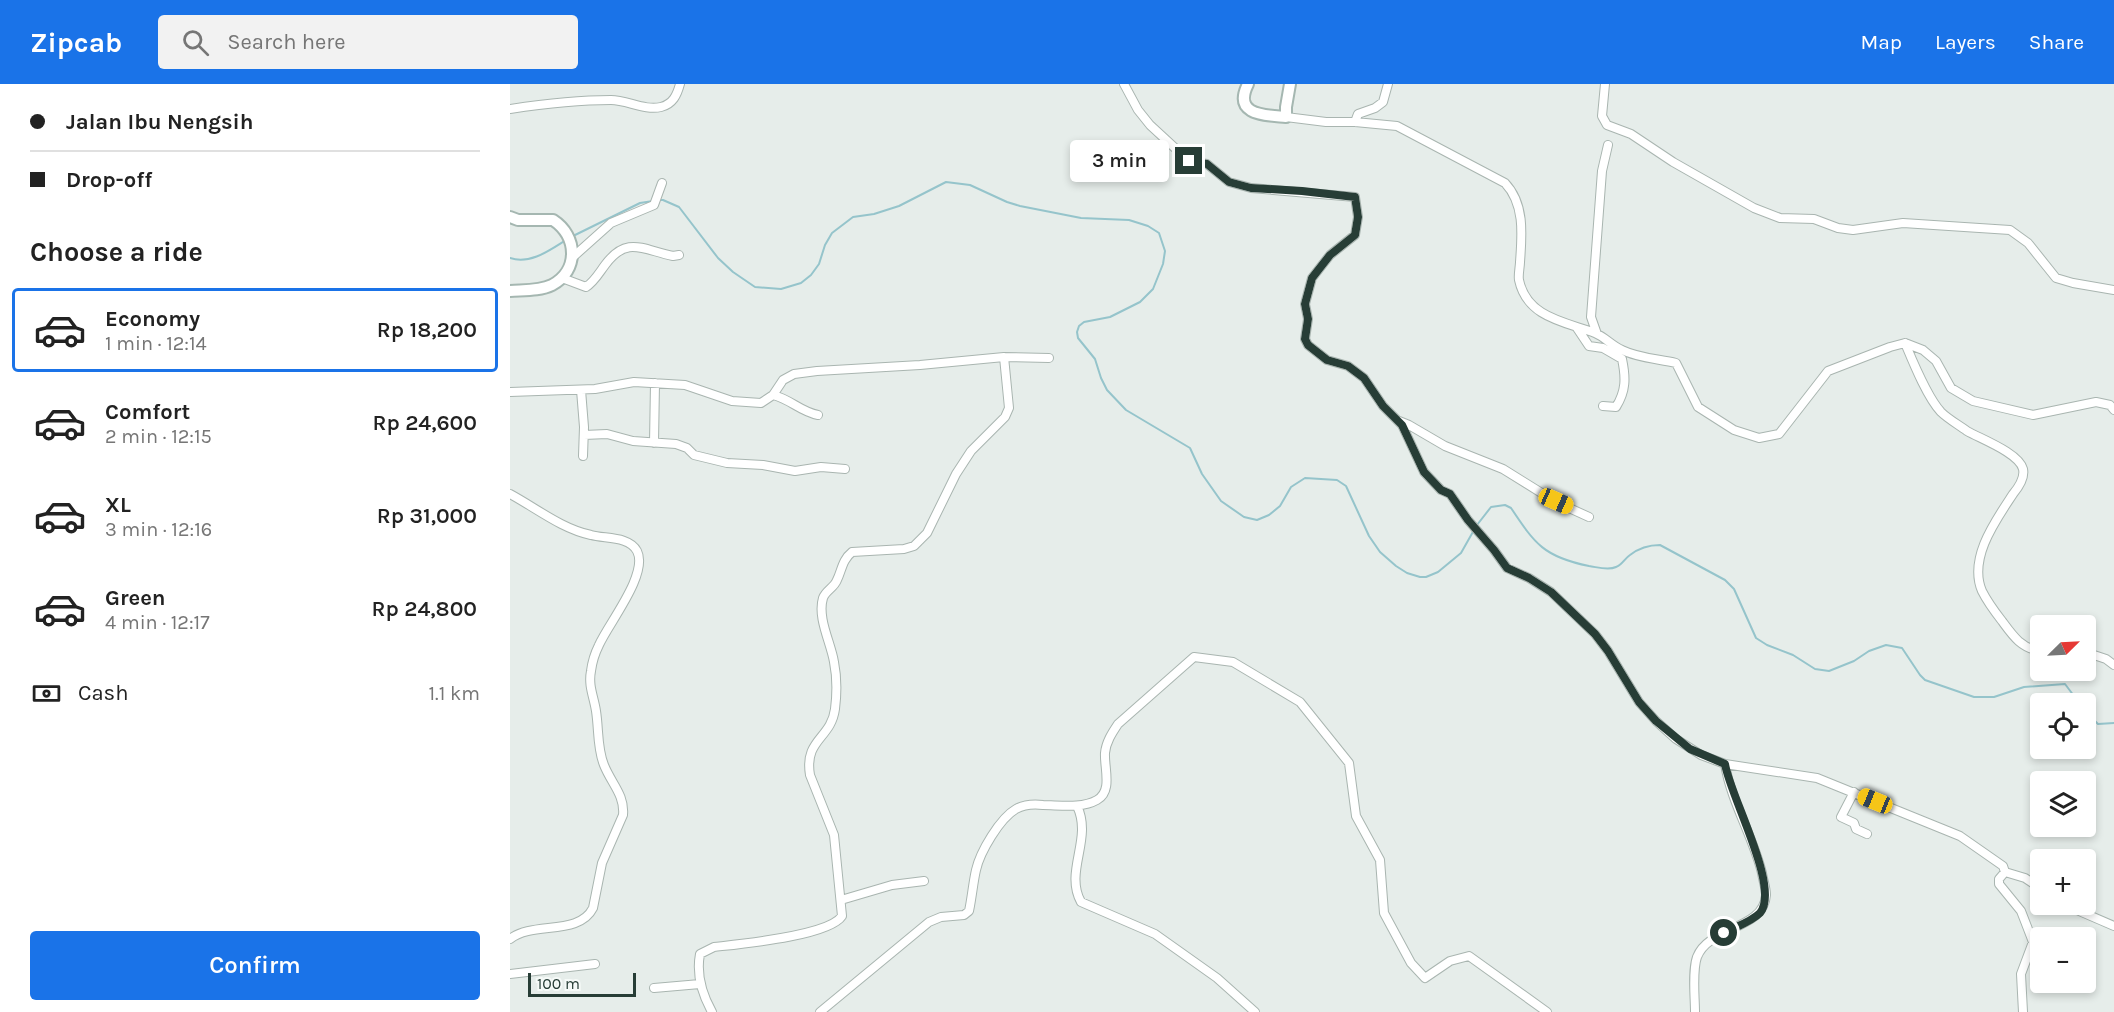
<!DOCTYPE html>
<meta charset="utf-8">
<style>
:root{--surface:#fff;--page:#f2f2f2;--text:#222;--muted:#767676;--line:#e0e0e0;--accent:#1a73e8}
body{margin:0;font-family:Karla,sans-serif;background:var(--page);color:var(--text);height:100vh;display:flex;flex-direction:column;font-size:22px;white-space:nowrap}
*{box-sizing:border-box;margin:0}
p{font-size:20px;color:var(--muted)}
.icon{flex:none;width:33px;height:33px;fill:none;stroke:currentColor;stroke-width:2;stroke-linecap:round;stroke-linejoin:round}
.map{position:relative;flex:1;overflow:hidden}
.sheet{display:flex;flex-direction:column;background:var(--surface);width:510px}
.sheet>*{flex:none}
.hud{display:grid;align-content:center;height:132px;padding:0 30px;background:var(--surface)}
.needle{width:39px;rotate:66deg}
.controls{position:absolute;left:1520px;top:531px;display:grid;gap:12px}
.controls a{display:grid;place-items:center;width:66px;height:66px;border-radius:6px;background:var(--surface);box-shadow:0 3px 9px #0003;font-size:30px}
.scale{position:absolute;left:18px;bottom:15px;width:108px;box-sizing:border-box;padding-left:6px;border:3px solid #273d36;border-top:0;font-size:16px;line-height:21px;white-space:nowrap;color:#273d36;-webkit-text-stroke:4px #f6faf8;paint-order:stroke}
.end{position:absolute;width:27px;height:27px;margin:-14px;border:8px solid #273d36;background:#fff;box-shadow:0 0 0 3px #fff}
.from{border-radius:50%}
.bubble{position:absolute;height:42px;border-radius:6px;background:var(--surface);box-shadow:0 3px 9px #0003;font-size:20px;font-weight:600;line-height:42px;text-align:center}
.car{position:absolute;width:18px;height:36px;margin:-18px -9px;border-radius:8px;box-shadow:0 0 4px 2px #0007;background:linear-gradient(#f5c518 24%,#345 0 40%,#f5c518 0 76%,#345 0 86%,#f5c518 0)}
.hud b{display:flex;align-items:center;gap:21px;height:57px;font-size:22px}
.hud b+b{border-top:2px solid var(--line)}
.hud i{width:15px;height:15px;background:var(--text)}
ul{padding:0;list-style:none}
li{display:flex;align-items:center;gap:18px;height:84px;margin:0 12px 9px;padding:0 18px;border:3px solid transparent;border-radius:6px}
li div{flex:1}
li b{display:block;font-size:22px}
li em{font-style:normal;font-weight:600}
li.on{border-color:var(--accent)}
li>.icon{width:54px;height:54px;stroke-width:1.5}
h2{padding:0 30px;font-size:27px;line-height:72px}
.pay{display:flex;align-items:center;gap:15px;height:66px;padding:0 30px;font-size:22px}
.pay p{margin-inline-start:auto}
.button{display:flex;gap:12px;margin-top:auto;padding:12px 30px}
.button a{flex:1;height:69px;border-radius:6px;background:var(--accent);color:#fff;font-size:24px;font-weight:600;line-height:69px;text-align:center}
header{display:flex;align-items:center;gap:36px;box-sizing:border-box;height:84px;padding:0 30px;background:var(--accent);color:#fff}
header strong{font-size:28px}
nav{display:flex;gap:33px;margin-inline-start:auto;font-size:21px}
.search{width:420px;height:54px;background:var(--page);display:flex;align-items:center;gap:15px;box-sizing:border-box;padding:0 21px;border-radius:6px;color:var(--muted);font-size:22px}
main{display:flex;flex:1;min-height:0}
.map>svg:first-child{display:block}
</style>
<header>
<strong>Zipcab</strong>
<div class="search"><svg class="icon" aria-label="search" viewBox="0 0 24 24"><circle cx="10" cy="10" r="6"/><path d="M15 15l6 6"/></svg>Search here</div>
<nav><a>Map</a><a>Layers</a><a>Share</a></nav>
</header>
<main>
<section class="sheet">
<div class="hud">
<b><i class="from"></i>Jalan Ibu Nengsih</b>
<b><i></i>Drop-off</b>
</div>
<h2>Choose a ride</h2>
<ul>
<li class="on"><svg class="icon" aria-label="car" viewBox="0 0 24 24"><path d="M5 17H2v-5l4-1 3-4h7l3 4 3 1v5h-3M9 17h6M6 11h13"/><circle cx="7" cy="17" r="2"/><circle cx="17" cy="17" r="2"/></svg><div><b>Economy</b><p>1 min · 12:14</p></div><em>Rp 18,200</em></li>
<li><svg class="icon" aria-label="car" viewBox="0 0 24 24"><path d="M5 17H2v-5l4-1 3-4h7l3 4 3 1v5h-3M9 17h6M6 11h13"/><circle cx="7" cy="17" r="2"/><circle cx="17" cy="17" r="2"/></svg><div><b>Comfort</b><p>2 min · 12:15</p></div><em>Rp 24,600</em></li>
<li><svg class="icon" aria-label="car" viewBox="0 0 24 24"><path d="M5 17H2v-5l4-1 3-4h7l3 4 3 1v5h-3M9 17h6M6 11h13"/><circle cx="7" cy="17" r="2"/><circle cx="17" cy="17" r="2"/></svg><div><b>XL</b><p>3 min · 12:16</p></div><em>Rp 31,000</em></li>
<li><svg class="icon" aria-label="car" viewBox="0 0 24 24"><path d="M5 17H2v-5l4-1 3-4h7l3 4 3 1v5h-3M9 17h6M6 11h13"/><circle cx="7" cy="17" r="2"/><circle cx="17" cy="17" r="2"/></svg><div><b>Green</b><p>4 min · 12:17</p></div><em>Rp 24,800</em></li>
</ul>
<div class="pay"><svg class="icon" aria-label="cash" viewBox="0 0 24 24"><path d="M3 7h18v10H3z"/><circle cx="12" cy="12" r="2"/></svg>Cash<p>1.1 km</p></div>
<div class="button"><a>Confirm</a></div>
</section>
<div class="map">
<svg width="1604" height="928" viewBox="0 0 1604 928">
<rect width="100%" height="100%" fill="#e6edea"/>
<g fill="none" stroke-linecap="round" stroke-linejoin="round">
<path stroke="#95c4cb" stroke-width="2" d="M 149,116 L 153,116 L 169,123 L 208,174 L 223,188 L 245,203 L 271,205 L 291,199 L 301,191 L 309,180 L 315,161 L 322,149 L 343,133 L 364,130 L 389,122 L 436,98 L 460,101 L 497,118 L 510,122 L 571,134 L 619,136 L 638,142 L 649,149 L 655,167 L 653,180 L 643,205 L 630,218 L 600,233 L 574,238 L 569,242 L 567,248 L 568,254 L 585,275 L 591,294 L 597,306 L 616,326 L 680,364 L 692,390 L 711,417 L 734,433 L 747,436 L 759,431 L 770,422 L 781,403 L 795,394 L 827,396 L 836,402 L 859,452 L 870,468 L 886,482 L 897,489 L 910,493 L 916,493 L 928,488 L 951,469 L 964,446
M 61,153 L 130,119 L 143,117
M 0,174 C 20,181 40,166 56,156
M 967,441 L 981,423 L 995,421 L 1001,424 C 1025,460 1034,473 1079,482 C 1087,483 1098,487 1106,483 C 1112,481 1115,474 1120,471 C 1129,464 1140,461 1150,461 L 1215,496 L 1224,505 L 1246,554 L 1257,561 L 1283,571 L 1305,585 L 1319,587 L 1344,577 L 1359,567 L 1376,561 L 1392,564 L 1410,591 L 1415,596 L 1464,613 L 1484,613 L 1514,603 L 1555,600 L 1570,620
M 1575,627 L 1588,640 L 1604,639"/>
<g stroke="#a9b5b0" stroke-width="10">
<path id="street" d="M 614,0 L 628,26 L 640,41 L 679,77 L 697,80 L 719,98 L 741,104 L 845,113 L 848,133 L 845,151 L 820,171 L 802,194 L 795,220 L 798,235 L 795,255 L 798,261 L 817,276 L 838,282 L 854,294 L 873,322 L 892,341 L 914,388 L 931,406 L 940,410 L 958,436 L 984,466 L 997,484 L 1019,494 L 1041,508 L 1085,550 L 1098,567 L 1129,618 L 1146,637 L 1166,655 L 1191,671 L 1215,680 L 1307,694 L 1450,752 L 1493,782 L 1495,788 L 1515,794 L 1530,804
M 1095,0 L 1092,32 L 1097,41 L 1121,50 L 1163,78 L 1244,124 L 1270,134 L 1304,135 L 1328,144 L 1343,146 L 1393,139 L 1500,146 L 1518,159 L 1546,194 L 1563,199 L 1604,206
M 0,25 C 33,20 67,16 101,16 C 117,16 135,27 151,23 C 163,20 167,11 170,0
M 776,33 L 816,38 L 845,38 L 887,42 L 995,99 C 1015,120 1012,151 1010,178 C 1010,183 1008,191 1009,196 C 1017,234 1056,238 1085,249 C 1095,253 1102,262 1112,266 C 1128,274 1149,275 1166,279 L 1188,323 L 1224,346 L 1249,354 L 1269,350 L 1318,287 L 1380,263 L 1395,259 L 1413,266 L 1426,277 L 1441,304 L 1463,317 L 1523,331 L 1586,318 L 1600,321 L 1604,326
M 845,38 L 848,30 L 865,24 L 873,18 L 878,0
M 63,173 L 101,139 L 144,121 L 152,99
M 52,194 L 76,203 C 84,198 89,189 95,181 C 117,151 133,166 163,172 L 169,171
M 1067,244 L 1079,262 L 1093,264 L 1112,275 C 1116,294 1116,307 1106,323 L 1093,322
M 1087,250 L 1081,233 L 1092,87 L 1098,61
M 1395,259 C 1403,278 1417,313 1431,328 C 1438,335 1449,341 1457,347 C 1471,355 1509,369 1513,385 C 1515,394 1508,404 1503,410 C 1486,436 1458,474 1472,507 C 1477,517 1485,528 1492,537 C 1503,552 1511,564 1530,567
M 494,273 L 539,274
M 71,306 L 74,343 L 73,372
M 0,308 L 85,305 L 124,298 L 175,301 L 222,317 L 251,319 L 263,311 L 273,296 L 284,290 L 307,287 L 410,281 L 494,273 L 499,324 L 495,333 L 461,367 L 446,390 L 417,449 L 404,462 L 394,465 L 342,468 C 332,476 332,486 327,496 C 324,504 316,506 313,514 C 307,534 321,559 324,578 C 327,593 327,609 325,625 C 321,655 294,655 300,691 L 324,751 L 332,832 C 319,852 230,860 204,863 L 190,870 C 186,891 192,910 202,928
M 263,311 C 280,315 291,328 308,331
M 889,337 L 899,341 L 935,362 L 993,385 L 1046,418 L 1079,433
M 74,351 L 97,350 L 123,357 L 166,360 L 177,364 L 184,371 L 217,379 L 253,381 L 285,387 L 311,383 L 335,385
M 144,359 L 145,299
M 0,410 C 26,424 52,445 81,451 C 95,455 119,452 127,467 C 139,490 98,540 89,561 C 85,569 82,579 81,587 C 78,602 84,613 86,627 C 89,646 87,664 94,681 C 101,699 115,711 113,731 L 92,779 L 83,824 C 69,852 23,837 0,855
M 1575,568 L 1596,575 L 1604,581
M 1344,708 L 1331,733 L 1344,739 L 1346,745 L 1357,750
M 567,722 C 583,755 554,787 571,818 L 645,850 L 707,894 L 745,928
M 1495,788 L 1489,795 L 1489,800 L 1511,827 L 1523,858 L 1511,890 L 1513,928
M 331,816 L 382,801 L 414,797
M 1553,820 L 1604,842
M 0,890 L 85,880
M 144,904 L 190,900
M 310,928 L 419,838 L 431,833 L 454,831 L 459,827 C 462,813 463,799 466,786 C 470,768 490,734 506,725 C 513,721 524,720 533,721 C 549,721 571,725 587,716 C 603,707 594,684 595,669 C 596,658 602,649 608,640 L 684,573 L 723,578 L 790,618 L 839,679 L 846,732 L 870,776 L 874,829 L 901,879 L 915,894 L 940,877 L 959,872 L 1037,928
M 1185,928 C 1185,913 1182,887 1187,873 C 1199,842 1254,846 1256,811 C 1256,804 1253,796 1252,789 C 1243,752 1221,718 1215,680"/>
</g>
<g stroke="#a5b7b1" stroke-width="14">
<path id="secondary" d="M 738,0 C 722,32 756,31 776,33 L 776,23 L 780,0
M 0,133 L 8,136 L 43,136 C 68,152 69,187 42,201 C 30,207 14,206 0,207"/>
</g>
<use href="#street" stroke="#fff" stroke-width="8"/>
<use href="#secondary" stroke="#fff" stroke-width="10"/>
</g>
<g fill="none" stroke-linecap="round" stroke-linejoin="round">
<path stroke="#273d36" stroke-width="8" d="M 679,77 L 697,80 L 719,98 L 741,104 L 792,107 L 845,113 L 848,133 L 845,151 L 820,171 L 802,194 L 795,220 L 798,235 L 795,255 L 798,261 L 817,276 L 838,282 L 854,294 L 873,322 L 892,341 L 914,388 L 931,406 L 940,410 L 958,436 L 984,466 L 997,484 L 1019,494 L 1041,508 L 1085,550 L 1098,567 L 1129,618 L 1146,637 L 1180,665 L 1215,680 C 1220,712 1271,804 1250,829 C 1241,838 1225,843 1214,849"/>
</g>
</svg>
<div class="controls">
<a><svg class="needle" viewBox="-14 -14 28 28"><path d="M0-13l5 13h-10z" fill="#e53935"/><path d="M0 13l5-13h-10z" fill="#767676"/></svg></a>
<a><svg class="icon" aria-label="locate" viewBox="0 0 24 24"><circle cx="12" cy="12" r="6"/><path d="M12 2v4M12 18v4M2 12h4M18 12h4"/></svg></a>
<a><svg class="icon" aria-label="layers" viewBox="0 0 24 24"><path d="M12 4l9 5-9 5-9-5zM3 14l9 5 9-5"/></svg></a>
<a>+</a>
<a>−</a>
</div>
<div class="scale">100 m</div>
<i class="end from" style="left:1214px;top:849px"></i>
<i class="end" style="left:679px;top:77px"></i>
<div class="bubble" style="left:560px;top:56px;width:99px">3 min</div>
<i class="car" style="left:1046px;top:417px;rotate:114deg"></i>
<i class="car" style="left:1365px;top:717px;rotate:292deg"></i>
</div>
</main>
